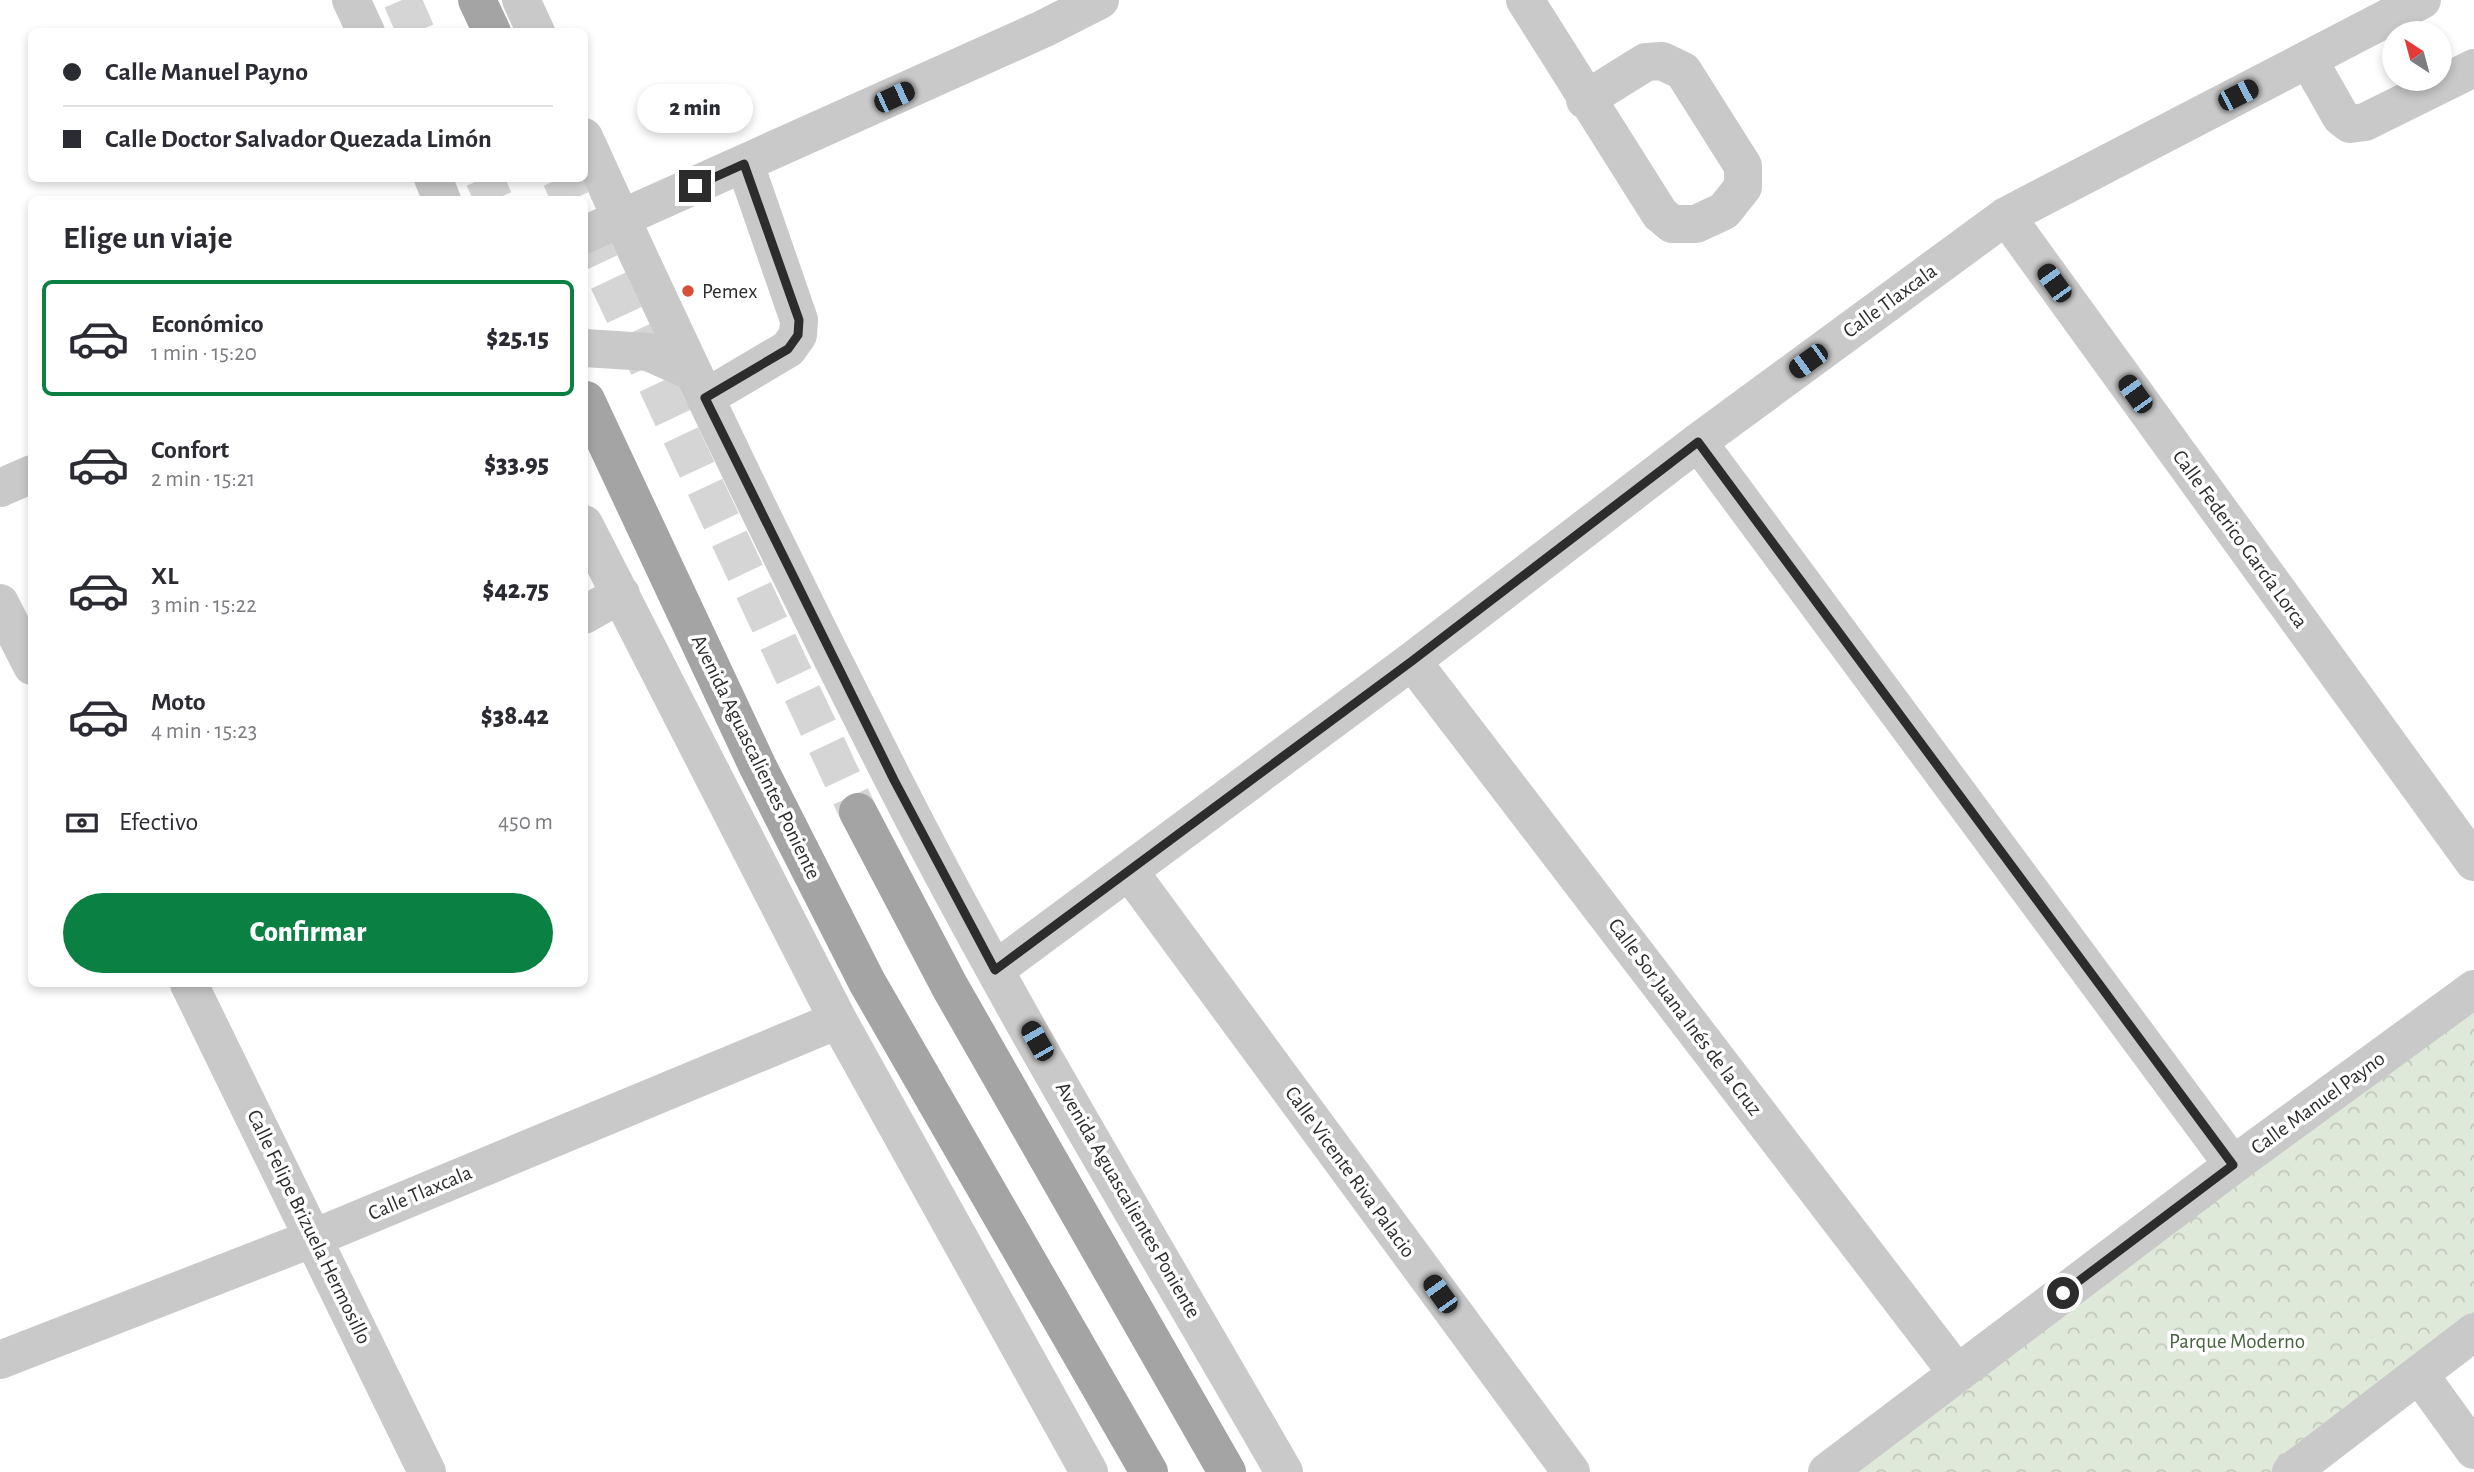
<!DOCTYPE html>
<html lang="es">
<meta charset="utf-8">
<style>
:root{--surface:#fff;--page:#f2f2f3;--text:#2b2b33;--muted:#7c7c81;--line:#e1e1e2;--accent:#0b8043}
body{margin:0;font-family:"Alegreya Sans",sans-serif;background:var(--page);color:var(--text);height:100vh;display:flex;flex-direction:column;font-size:26px;white-space:nowrap}
*{box-sizing:border-box;margin:0}
p{font-size:23px;color:var(--muted)}
.icon{flex:none;width:38px;height:38px;fill:none;stroke:currentColor;stroke-width:2;stroke-linecap:round;stroke-linejoin:round}
.map{position:relative;flex:1;overflow:hidden}
.panel{position:absolute;left:28px;top:196px;width:560px;height:791px;display:flex;flex-direction:column;background:var(--surface);border-radius:10px;box-shadow:0 4px 10px #0003}
.panel>*{flex:none}
.hud{position:absolute;left:28px;top:28px;width:560px;height:154px;border-radius:10px;box-shadow:0 4px 10px #0003;display:grid;align-content:center;height:154px;padding:0 35px;background:var(--surface)}
.needle{width:46px;rotate:324deg}
.fabs{position:absolute;left:2382px;top:21px;display:grid;gap:14px}
.fabs a{display:grid;place-items:center;width:70px;height:70px;border-radius:50%;background:var(--surface);box-shadow:0 4px 10px #0003;font-size:35px}
.end{position:absolute;width:32px;height:32px;margin:-16px;border:9px solid #2c2c2c;background:#fff;box-shadow:0 0 0 4px #fff}
.from{border-radius:50%}
.bubble{position:absolute;height:49px;border-radius:24px;background:var(--surface);box-shadow:0 4px 10px #0003;font-size:23px;font-weight:800;line-height:49px;text-align:center}
.car{position:absolute;width:21px;height:42px;margin:-21px -10px;border-radius:9px;box-shadow:0 0 5px 2px #0007;background:linear-gradient(#222 24%,#8ab4d8 0 40%,#222 0 76%,#8ab4d8 0 86%,#222 0)}
.hud b{display:flex;align-items:center;gap:24px;height:66px;font-size:26px}
.hud b+b{border-top:2px solid var(--line)}
.hud i{width:18px;height:18px;background:var(--text)}
ul{padding:0;list-style:none}
li{display:flex;align-items:center;gap:21px;height:116px;margin:0 14px 10px;padding:0 21px;border:4px solid transparent;border-radius:10px}
li div{flex:1}
li b{display:block;font-size:26px}
li em{font-style:normal;font-weight:800}
li.active{border-color:var(--accent)}
li>.icon{width:63px;height:63px;stroke-width:1.5}
h2{padding:0 35px;font-size:32px;line-height:84px}
.pay{display:flex;align-items:center;gap:18px;height:77px;padding:0 35px;font-size:26px}
.pay p{margin-inline-start:auto}
.primary-button{display:flex;gap:14px;margin-top:auto;padding:14px 35px}
.primary-button a{flex:1;height:80px;border-radius:42px;background:var(--accent);color:#fff;font-size:28px;font-weight:800;line-height:80px;text-align:center}
.map>svg:first-child{display:block}
</style>
<div class="map">
<svg width="2474" height="1472" viewBox="0 0 2474 1472">
<defs>
<pattern id="park-crowns" width="20" height="18" patternUnits="userSpaceOnUse" patternTransform="scale(1.75)"><rect width="20" height="18" fill="#dfe9da"/><path d="M2 6a3 3 0 1 1 6 0M12 15a3 3 0 1 1 6 0" fill="none" stroke="#c0c8bb"/></pattern>
</defs>
<rect width="100%" height="100%" fill="#fff"/>
<path fill="url(#park-crowns)" d="M 2474,1009 L 2474,1319 L 2272,1472 L 1851,1472 Z"/>
<g fill="none" stroke-linecap="round" stroke-linejoin="round">
<path stroke="#d5d5d5" stroke-width="38" stroke-dasharray="38 19" stroke-linecap="butt" d="M 402,0 L 416,32
M 484,178 L 494,200
M 561,178 L 571,200
M 584,229 L 858,812"/>
<path stroke="#c9c9c9" stroke-width="38" d="M 351,0 L 366,32
M 521,0 L 536,32
M 1525,0 L 1660,214 L 1672,224 L 1696,224 L 1724,211 L 1743,187 L 1743,166 L 1683,71 L 1662,61 L 1646,62 L 1585,100
M 2308,59 L 2341,117 L 2350,124 L 2365,122 L 2474,68
M 584,137 C 682,353 785,567 893,779 C 1013,1015 1152,1242 1284,1472
M 433,178 L 442,200
M 2006,216 L 2474,862
M 584,235 L 1043,29 L 1100,0
M 584,348 L 648,352 L 693,372
M 705,398 L 788,349 L 798,335 L 799,320 L 745,164
M 1698,442 L 2233,1165
M 0,488 L 32,474
M 584,524 L 838,1020 L 1089,1472
M 0,603 L 32,666
M 584,615 L 621,594
M 1412,661 L 1957,1373
M 1129,871 L 1571,1472
M 995,970 L 1412,661 L 1698,442 L 2006,216 L 2422,0
M 189,984 L 427,1472
M 0,1360 L 316,1237 L 838,1020
M 2419,1374 L 2474,1450
M 1827,1472 L 2233,1165 L 2474,989
M 2291,1472 L 2474,1332"/>
<path stroke="#a4a4a4" stroke-width="38" d="M 477,0 L 492,32
M 586,400 L 758,767 L 867,982 L 1149,1472
M 858,812 L 950,987 L 1227,1472"/>
</g>
<g fill="none" stroke-linecap="round" stroke-linejoin="round">
<path stroke="#2c2c2c" stroke-width="9" d="M 695,186 L 744,164 L 799,320 L 798,335 L 788,349 L 705,398 L 894,780 L 995,970 L 1412,661 L 1698,442 L 2233,1165 L 2063,1293"/>
</g>
<circle fill="#d84e38" stroke="#fff" stroke-width="2.5" cx="688" cy="291" r="7"/>
<g text-anchor="middle" dominant-baseline="central" stroke-width="7" stroke-linejoin="round" paint-order="stroke">
<g font-size="21" fill="#2c2c2c" stroke="#fff" text-anchor="start">
<text x="702" y="291">Pemex</text>
</g>
<g font-size="21" fill="#2c2c2c" stroke="#fff">
<text transform="translate(1890 301) rotate(-36)">Calle Tlaxcala</text>
<text transform="translate(2240 539) rotate(54)">Calle Federico García Lorca</text>
<text transform="translate(756 757) rotate(64)">Avenida Aguascalientes Poniente</text>
<text transform="translate(1685 1017) rotate(53)">Calle Sor Juana Inés de la Cruz</text>
<text transform="translate(2318 1103) rotate(-36)">Calle Manuel Payno</text>
<text transform="translate(1350 1172) rotate(54)">Calle Vicente Riva Palacio</text>
<text transform="translate(420 1193) rotate(-23)">Calle Tlaxcala</text>
<text transform="translate(1128 1200) rotate(60)">Avenida Aguascalientes Poniente</text>
<text transform="translate(309 1227) rotate(64)">Calle Felipe Brizuela Hermosillo</text>
</g>
<g font-size="21" fill="#47643d" stroke="#fff">
<text x="2237" y="1341">Parque Moderno</text>
</g>
</g>
</svg>
<div class="fabs">
<a><svg class="needle" viewBox="-14 -14 28 28"><path d="M0-13l5 13h-10z" fill="#e53935"/><path d="M0 13l5-13h-10z" fill="#7c7c81"/></svg></a>
</div>
<i class="end from" style="left:2063px;top:1293px"></i>
<i class="end" style="left:695px;top:186px"></i>
<div class="bubble" style="left:637px;top:84px;width:116px">2 min</div>
<i class="car" style="left:2238px;top:95px;rotate:63deg"></i>
<i class="car" style="left:894px;top:97px;rotate:65deg"></i>
<i class="car" style="left:2054px;top:283px;rotate:324deg"></i>
<i class="car" style="left:1808px;top:361px;rotate:234deg"></i>
<i class="car" style="left:2135px;top:394px;rotate:324deg"></i>
<i class="car" style="left:1037px;top:1041px;rotate:330deg"></i>
<i class="car" style="left:1440px;top:1294px;rotate:324deg"></i>
<div class="hud">
<b><i class="from"></i>Calle Manuel Payno</b>
<b><i></i>Calle Doctor Salvador Quezada Limón</b>
</div>
<section class="panel">
<h2>Elige un viaje</h2>
<ul>
<li class="active"><svg class="icon" aria-label="car" viewBox="0 0 24 24"><path d="M5 17H2v-5l4-1 3-4h7l3 4 3 1v5h-3M9 17h6M6 11h13"/><circle cx="7" cy="17" r="2"/><circle cx="17" cy="17" r="2"/></svg><div><b>Económico</b><p>1 min · 15:20</p></div><em>$25.15</em></li>
<li><svg class="icon" aria-label="car" viewBox="0 0 24 24"><path d="M5 17H2v-5l4-1 3-4h7l3 4 3 1v5h-3M9 17h6M6 11h13"/><circle cx="7" cy="17" r="2"/><circle cx="17" cy="17" r="2"/></svg><div><b>Confort</b><p>2 min · 15:21</p></div><em>$33.95</em></li>
<li><svg class="icon" aria-label="car" viewBox="0 0 24 24"><path d="M5 17H2v-5l4-1 3-4h7l3 4 3 1v5h-3M9 17h6M6 11h13"/><circle cx="7" cy="17" r="2"/><circle cx="17" cy="17" r="2"/></svg><div><b>XL</b><p>3 min · 15:22</p></div><em>$42.75</em></li>
<li><svg class="icon" aria-label="car" viewBox="0 0 24 24"><path d="M5 17H2v-5l4-1 3-4h7l3 4 3 1v5h-3M9 17h6M6 11h13"/><circle cx="7" cy="17" r="2"/><circle cx="17" cy="17" r="2"/></svg><div><b>Moto</b><p>4 min · 15:23</p></div><em>$38.42</em></li>
</ul>
<div class="pay"><svg class="icon" aria-label="cash" viewBox="0 0 24 24"><path d="M3 7h18v10H3z"/><circle cx="12" cy="12" r="2"/></svg>Efectivo<p>450 m</p></div>
<div class="primary-button"><a>Confirmar</a></div>
</section>
</div>
